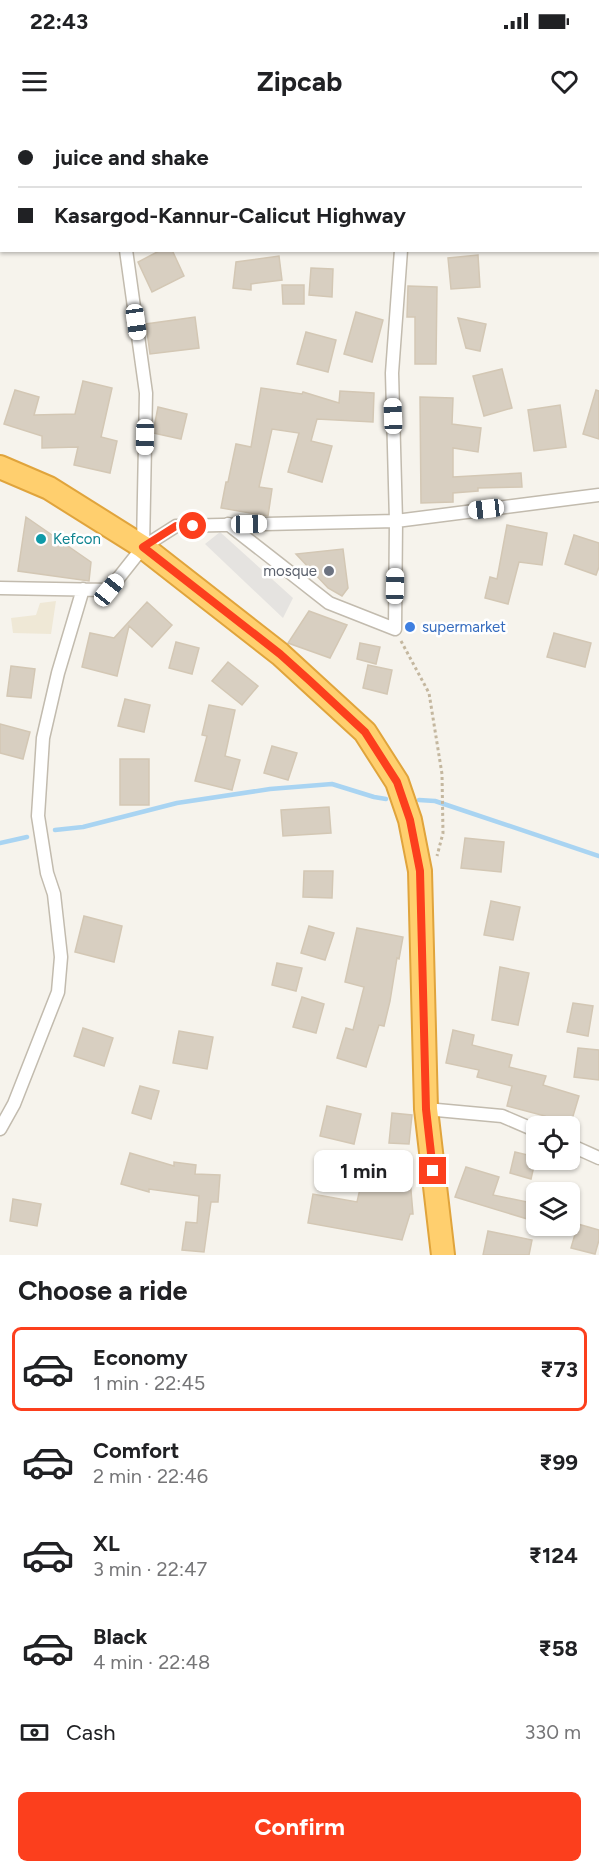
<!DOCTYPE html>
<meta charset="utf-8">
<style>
:root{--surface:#fff;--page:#f2f2f2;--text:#202124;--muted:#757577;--line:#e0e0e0;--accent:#fc3f1d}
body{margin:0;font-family:Figtree,sans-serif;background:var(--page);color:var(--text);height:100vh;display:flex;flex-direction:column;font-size:22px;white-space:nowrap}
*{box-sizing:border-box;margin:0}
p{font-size:20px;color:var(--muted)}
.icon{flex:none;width:33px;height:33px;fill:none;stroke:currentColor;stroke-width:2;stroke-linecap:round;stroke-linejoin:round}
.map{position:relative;height:1135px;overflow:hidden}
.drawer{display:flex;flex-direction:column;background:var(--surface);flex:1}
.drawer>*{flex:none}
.hud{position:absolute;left:0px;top:0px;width:600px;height:132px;box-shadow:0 2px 4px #0004;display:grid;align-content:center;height:132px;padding:0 18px;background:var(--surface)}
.fabs{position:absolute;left:526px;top:996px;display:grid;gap:12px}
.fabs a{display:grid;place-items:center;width:54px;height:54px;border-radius:9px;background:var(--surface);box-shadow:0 2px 4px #0004;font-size:30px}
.end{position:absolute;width:27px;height:27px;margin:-14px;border:8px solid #fc3f1d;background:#fff;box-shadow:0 0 0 3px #fff}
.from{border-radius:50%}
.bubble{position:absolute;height:42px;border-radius:9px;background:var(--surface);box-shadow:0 2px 4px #0004;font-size:20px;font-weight:700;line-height:42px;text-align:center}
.car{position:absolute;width:18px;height:36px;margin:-18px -9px;border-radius:8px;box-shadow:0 0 4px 2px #0007;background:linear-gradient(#fff 24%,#345 0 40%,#fff 0 76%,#345 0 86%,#fff 0)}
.hud b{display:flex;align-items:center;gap:21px;height:57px;font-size:22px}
.hud b+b{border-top:2px solid var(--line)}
.hud i{width:15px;height:15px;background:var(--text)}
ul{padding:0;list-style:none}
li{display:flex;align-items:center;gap:18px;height:84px;margin:0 12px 9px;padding:0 6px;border:3px solid transparent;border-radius:9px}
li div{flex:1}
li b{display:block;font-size:22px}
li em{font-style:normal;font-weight:700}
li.on{border-color:var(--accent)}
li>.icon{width:54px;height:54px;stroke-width:1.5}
h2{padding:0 18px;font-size:27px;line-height:72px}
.pay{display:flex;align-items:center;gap:15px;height:66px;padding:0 18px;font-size:22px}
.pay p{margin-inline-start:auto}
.primary-button{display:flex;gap:12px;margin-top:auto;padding:12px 18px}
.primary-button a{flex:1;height:69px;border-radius:9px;background:var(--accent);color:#fff;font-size:24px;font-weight:700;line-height:69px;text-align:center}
.status{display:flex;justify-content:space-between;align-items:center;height:42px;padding:0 30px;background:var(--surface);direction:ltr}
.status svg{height:16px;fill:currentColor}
header{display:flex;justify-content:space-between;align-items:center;height:78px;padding:0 18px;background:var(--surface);font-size:27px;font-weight:700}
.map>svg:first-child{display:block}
</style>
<div class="status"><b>22:43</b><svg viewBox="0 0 49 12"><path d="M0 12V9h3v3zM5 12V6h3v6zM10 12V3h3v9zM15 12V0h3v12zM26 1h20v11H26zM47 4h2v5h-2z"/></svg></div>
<header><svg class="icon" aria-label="menu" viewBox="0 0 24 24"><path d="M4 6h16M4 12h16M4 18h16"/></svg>Zipcab<svg class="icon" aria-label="heart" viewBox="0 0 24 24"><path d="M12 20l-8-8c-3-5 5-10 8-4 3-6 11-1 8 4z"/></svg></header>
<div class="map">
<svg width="599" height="1135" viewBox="0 0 599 1135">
<rect width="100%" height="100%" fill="#f6f3ec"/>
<path fill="#efe8d6" d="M 56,481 L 51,514 L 13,513 L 11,498 L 36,495 L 40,483 Z"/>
<path fill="#e5e3e0" d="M 220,412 L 293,478 L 283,498 L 205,424 Z"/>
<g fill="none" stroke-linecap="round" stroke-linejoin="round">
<path stroke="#a9d4f2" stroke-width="4.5" d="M 419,680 L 435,681 L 599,736
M 55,710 L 83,707 L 177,683 L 270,669 L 332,664 L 374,677 L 386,679
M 0,723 L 27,717"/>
</g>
<path fill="#d8cfc1" stroke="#d3c7b4" stroke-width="1.5" d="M 161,130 L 172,130 L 184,156 L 152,172 L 138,142 Z
M 478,135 L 480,167 L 451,169 L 448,138 Z
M 279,136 L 282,160 L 251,164 L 251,170 L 233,168 L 236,142 Z
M 311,148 L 333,149 L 332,177 L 309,175 Z
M 282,165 L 304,165 L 304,184 L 283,184 Z
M 408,166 L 437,167 L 436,244 L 415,244 L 415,197 L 407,197 Z
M 356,192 L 383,200 L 372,242 L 344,234 Z
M 195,197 L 199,228 L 150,234 L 146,204 Z
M 458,198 L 486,204 L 480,231 L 466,228 Z
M 306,212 L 336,220 L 328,252 L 297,244 Z
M 502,249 L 512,288 L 484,296 L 473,256 Z
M 83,261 L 112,268 L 101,317 L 117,321 L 110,353 L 74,345 L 78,327 L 42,328 L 42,316 L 4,304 L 15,270 L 39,277 L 34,295 L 75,294 Z
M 261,268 L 302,274 L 303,272 L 339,283 L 340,271 L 374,273 L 373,302 L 317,299 L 311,321 L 332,326 L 322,362 L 288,352 L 299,313 L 272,309 L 259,367 L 272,369 L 268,396 L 221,388 L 226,362 L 228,362 L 236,324 L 251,327 Z
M 596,270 L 599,271 L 599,319 L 583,314 Z
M 420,277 L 453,278 L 452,304 L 481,308 L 478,332 L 453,328 L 453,357 L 521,353 L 522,367 L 478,368 L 478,371 L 453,373 L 453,382 L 421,383 Z
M 560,285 L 566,327 L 534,331 L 528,290 Z
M 158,287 L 187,294 L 181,319 L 153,313 Z
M 26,397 L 91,442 L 89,461 L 18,451 Z
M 507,405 L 547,413 L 542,445 L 519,442 L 508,484 L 485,478 L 490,457 L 497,459 Z
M 574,415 L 599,423 L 599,447 L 596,455 L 565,444 Z
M 343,429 L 348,468 L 342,476 L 328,468 L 296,434 Z
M 147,482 L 172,505 L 152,527 L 129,506 L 117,556 L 82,547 L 90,513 L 114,518 Z
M 309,491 L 347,505 L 330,538 L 288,523 Z
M 554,513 L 591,523 L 585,547 L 547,537 Z
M 176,522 L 199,528 L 192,554 L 169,548 Z
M 360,523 L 380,527 L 376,544 L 357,539 Z
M 228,542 L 258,566 L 242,585 L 212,561 Z
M 368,545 L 392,550 L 387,574 L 363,568 Z
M 11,546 L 35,549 L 31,578 L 7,576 Z
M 125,579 L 150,585 L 144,612 L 118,606 Z
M 209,585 L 235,590 L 225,636 L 240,640 L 232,670 L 195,661 L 207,616 L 202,615 Z
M 0,604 L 30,612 L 23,639 L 0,633 Z
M 272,626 L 297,633 L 288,660 L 264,653 Z
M 120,639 L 149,639 L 149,685 L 120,685 Z
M 329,687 L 331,713 L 283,716 L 281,690 Z
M 465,718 L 504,722 L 501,752 L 461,748 Z
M 304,751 L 333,751 L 332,778 L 303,777 Z
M 491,781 L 520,787 L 513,820 L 484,815 Z
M 84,796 L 122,806 L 114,842 L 75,832 Z
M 309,806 L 334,813 L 325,840 L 301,833 Z
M 357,808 L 403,817 L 399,839 L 397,838 L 390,881 L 384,906 L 379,905 L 366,947 L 337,938 L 346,908 L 353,910 L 364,867 L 345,862 Z
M 277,843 L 302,848 L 296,871 L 272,865 Z
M 500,847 L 529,853 L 518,905 L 492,900 Z
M 302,877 L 324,884 L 316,913 L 293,907 Z
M 573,883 L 593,886 L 588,916 L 567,912 Z
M 83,908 L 113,918 L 104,946 L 74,936 Z
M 453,910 L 474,915 L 472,925 L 512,935 L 509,947 L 546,956 L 543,965 L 579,976 L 570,1006 L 544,1000 L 545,996 L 507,986 L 512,966 L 477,957 L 479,950 L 446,943 Z
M 179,911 L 213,917 L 207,949 L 173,943 Z
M 578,928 L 599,930 L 599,960 L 574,957 Z
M 140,966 L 159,971 L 151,999 L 132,993 Z
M 327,986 L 361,994 L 354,1024 L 320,1016 Z
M 392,993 L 412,995 L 409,1024 L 389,1023 Z
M 515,1032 L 536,1037 L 531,1059 L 510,1053 Z
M 130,1033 L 174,1046 L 174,1042 L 196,1045 L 195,1054 L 220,1055 L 218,1082 L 211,1082 L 204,1132 L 182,1130 L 186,1102 L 197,1103 L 199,1076 L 149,1069 L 149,1072 L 121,1064 Z
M 365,1047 L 390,1053 L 389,1049 L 409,1047 L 413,1094 L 410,1094 L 402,1120 L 308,1103 L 313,1074 L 357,1082 Z
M 466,1047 L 499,1057 L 493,1075 L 537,1084 L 537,1102 L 455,1077 Z
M 13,1079 L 41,1084 L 37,1106 L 10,1101 Z
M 578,1104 L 599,1110 L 599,1120 L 595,1134 L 571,1128 Z
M 488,1111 L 532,1120 L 529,1135 L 483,1135 Z"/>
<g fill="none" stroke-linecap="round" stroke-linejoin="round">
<g stroke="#c2bbae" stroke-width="15">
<path id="street" d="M 407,2 L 407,0
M 126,130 L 146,273 L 143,427
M 228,404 L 329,483 L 395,509 L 396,401 L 392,253 L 401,130
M 0,468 L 109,470 L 143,427 L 176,406 L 396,401 L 599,375
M 426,989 L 502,996 L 537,1011
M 0,1009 L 14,984 L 58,872 L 61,837 L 54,774 L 47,753 L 38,696 L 43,618 L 58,553 L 83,469
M 570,1025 L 599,1038"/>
</g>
<g stroke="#e0a43c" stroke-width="26">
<path id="highway" d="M 0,347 L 49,368 L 143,427 L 280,534 L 365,612 L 397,662 L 410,700 L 420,751 L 426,989 L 443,1135"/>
</g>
<path stroke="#c4b79f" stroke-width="3" stroke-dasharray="3 3" stroke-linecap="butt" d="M 401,521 L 429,573 L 442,654 L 443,713 L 437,736"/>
<use href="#street" stroke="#fff" stroke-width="12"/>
<use href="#highway" stroke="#ffcf6e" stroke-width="22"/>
</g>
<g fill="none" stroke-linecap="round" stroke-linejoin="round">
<path stroke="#fc3f1d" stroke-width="8" d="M 193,406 L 176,406 L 143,427 L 280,534 L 310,561 L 365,612 L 397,662 L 410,700 L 420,751 L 426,989 L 433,1051"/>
</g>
<circle fill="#0f9aa8" stroke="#fff" stroke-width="2" cx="41" cy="419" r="6"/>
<circle fill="#6b7280" stroke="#fff" stroke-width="2" cx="329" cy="451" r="6"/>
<circle fill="#3f7fe0" stroke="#fff" stroke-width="2" cx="410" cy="507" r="6"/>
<g text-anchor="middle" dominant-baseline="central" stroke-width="5" stroke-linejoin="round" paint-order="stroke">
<g font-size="15" fill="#0d838f" stroke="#fff" text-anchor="start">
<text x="53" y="419">Kefcon</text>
</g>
<g font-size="15" fill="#5b616d" stroke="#fff" text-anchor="end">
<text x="317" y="451">mosque</text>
</g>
<g font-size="15" fill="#366cbe" stroke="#fff" text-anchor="start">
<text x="422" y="507">supermarket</text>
</g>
</g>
</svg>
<div class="fabs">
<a><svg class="icon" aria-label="locate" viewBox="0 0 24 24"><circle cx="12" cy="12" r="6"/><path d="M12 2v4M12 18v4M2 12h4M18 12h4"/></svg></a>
<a><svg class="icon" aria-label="layers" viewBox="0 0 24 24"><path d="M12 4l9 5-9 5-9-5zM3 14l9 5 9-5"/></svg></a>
</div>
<i class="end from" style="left:193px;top:406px"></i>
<i class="end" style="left:433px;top:1051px"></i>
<div class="bubble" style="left:314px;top:1030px;width:99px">1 min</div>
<i class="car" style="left:136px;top:202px;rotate:172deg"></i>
<i class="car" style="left:393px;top:296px;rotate:358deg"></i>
<i class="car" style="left:145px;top:317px;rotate:181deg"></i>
<i class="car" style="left:486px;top:389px;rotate:263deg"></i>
<i class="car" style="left:249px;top:404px;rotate:89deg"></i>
<i class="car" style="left:395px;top:466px;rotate:1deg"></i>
<i class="car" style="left:109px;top:470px;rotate:39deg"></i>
<div class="hud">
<b><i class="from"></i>juice and shake</b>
<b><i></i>Kasargod-Kannur-Calicut Highway</b>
</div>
</div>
<section class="drawer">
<h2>Choose a ride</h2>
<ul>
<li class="on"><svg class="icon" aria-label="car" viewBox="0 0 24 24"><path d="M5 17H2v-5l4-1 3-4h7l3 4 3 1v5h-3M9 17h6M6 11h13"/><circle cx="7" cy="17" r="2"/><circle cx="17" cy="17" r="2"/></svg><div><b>Economy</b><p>1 min · 22:45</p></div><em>₹73</em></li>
<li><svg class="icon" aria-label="car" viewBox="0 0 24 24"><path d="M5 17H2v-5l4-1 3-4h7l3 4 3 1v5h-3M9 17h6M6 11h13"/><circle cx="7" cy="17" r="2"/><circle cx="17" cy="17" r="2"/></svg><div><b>Comfort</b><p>2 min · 22:46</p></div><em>₹99</em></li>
<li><svg class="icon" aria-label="car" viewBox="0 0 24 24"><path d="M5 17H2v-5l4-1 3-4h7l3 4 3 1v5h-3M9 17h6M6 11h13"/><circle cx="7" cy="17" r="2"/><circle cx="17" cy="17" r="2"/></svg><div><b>XL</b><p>3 min · 22:47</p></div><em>₹124</em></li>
<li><svg class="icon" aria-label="car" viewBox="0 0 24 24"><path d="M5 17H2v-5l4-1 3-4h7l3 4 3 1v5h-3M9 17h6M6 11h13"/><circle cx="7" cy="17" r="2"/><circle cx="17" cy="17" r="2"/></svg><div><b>Black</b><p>4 min · 22:48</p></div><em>₹58</em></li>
</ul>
<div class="pay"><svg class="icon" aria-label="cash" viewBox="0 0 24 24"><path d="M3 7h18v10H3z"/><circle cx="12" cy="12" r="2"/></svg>Cash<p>330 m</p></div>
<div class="primary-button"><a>Confirm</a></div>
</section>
